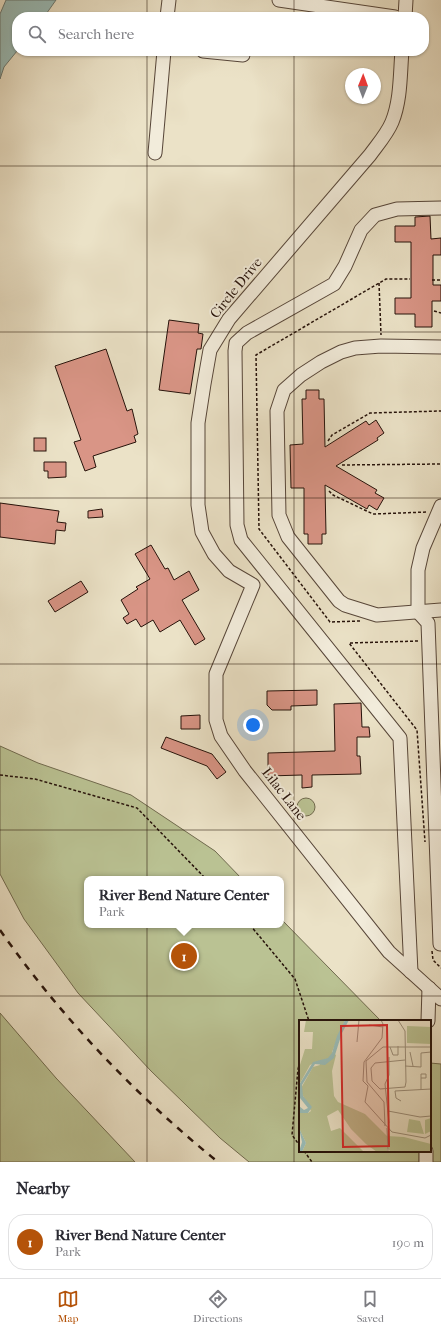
<!DOCTYPE html>
<style>
body{margin:0;font-family:"IM FELL French Canon",serif;background:#f7f7f7;color:#2b2b33}
.compass{position:absolute;left:345px;top:68px;width:36px;height:36px;border-radius:50%;background:#fff;box-shadow:0 1px 3px #0004;rotate:1deg}
.you{position:absolute;left:253px;top:725px;width:14px;height:14px;margin:-10px;border:3px solid #fff;border-radius:50%;background:#1a73e8;box-shadow:0 0 0 6px #1a73e833}
.badge{display:grid;place-items:center;width:26px;height:26px;border-radius:50%;background:#b45309;color:#fff;font-size:13px;font-weight:700}
.pin{position:absolute;translate:-50% -50%;border:2px solid #fff;box-shadow:0 1px 4px #0006}
.popup{position:absolute;left:84px;top:876px;width:200px;height:52px;box-sizing:border-box;display:grid;place-content:center;border-radius:8px;background:#fff;filter:drop-shadow(0 1px 3px #0005);font-size:13px;white-space:nowrap;color:#7c7c81}
.popup b{font-size:15px;color:#2b2b33}
.popup::after{content:'';position:absolute;left:50%;top:100%;margin-left:-8px;border:8px solid transparent;border-top-color:#fff}
.list{margin:0;padding:0;list-style:none}
h2{display:flex;justify-content:space-between;align-items:center;height:52px;margin:0;padding:0 16px;font-size:17px}
h2 small{font-size:13px;font-weight:400;color:#7c7c81}
.list li{display:grid;grid-template-columns:26px 1fr auto;gap:12px;align-items:center;box-sizing:border-box;height:56px;margin:0 8px 8px;padding:0 8px;border:1px solid #e1e1e2;border-radius:16px}
.list b{display:block;font-size:15px;white-space:nowrap}
.list p{margin:0;font-size:13px;white-space:nowrap;color:#7c7c81}
.list em{font-size:13px;font-style:normal;color:#7c7c81}
.icon{flex:none;width:22px;height:22px;fill:none;stroke:currentColor;stroke-width:2;stroke-linecap:round;stroke-linejoin:round}
.map{position:relative;flex:none;width:441px;height:1162px;overflow:hidden}
.search{position:absolute;background:#fff;box-shadow:0 1px 3px #0004;left:12px;right:12px;top:12px;height:44px;display:flex;align-items:center;gap:10px;box-sizing:border-box;padding:0 14px;border-radius:16px;color:#7c7c81;font-size:15px}
.sheet{height:116px;background:#fff}
nav{display:flex;justify-content:space-around;align-items:center;box-sizing:border-box;height:56px;border-top:1px solid #e1e1e2;background:#fff;font-size:11px;color:#7c7c81}
nav a{display:grid;justify-items:center;gap:2px}
nav .on{color:#b45309}
.map>svg:first-child{display:block}
</style>
<div class="map">
<svg width="441" height="1162" viewBox="0 0 441 1162">
<rect width="100%" height="100%" fill="#ebe2c7"/>
<filter id="stains"><feTurbulence type="fractalNoise" baseFrequency=".005" numOctaves="4"/><feColorMatrix values="0 0 0 0 .2 0 0 0 0 .09 0 0 0 0 .02 0 0 0 .5 -.17"/></filter>
<radialGradient id="worn" r=".72"><stop offset=".6" stop-color="#630" stop-opacity="0"/><stop offset="1" stop-color="#630" stop-opacity=".3"/></radialGradient>
<g fill="#bac293" stroke="#706a4e">
<polygon points="0,746 38,763 131,795 215,851 242,879 87,879 87,925 281,925 281,919 381,1021 300,1021 300,1151 419,1151 419,1162 249,1162 220,1138 151,1071 78,993 24,919 0,874"/>
<circle cx="306" cy="807" r="9"/>
<polygon points="0,1013 56,1078 135,1162 0,1162"/>
<polygon points="430,1063 441,1064 441,1162 426,1162 430,1151"/>
</g>
<polygon fill="#99bdb9" stroke="#6b7973" points="6,0 56,0 44,17 17,17 17,51 4,67 0,79 0,14"/>
<g fill="#d99586" stroke="#26120a">
<polygon points="430,216 431,239 441,238 441,255 433,255 433,285 441,285 441,301 432,301 432,327 415,327 415,314 395,314 395,298 411,298 411,242 395,242 395,226 415,226 415,217"/>
<polygon points="169,320 199,324 198,333 203,334 201,349 197,349 190,394 159,390"/>
<polygon points="106,349 127,411 132,409 138,434 134,436 136,442 93,456 96,467 85,471 74,442 81,440 55,366"/>
<polygon points="306,390 319,390 319,399 324,399 325,447 366,421 369,425 376,420 384,433 377,438 378,440 336,466 377,490 375,493 384,498 377,510 369,505 367,509 325,485 326,534 322,534 322,544 308,544 308,534 304,534 304,488 291,488 290,445 303,444 302,399 306,399"/>
<rect x="34" y="438" width="12" height="13"/>
<polygon points="44,462 66,462 66,477 48,478 48,471 44,471"/>
<polygon points="0,503 59,511 57,522 66,523 65,531 56,530 55,544 0,537"/>
<polygon points="102,509 103,517 88,518 88,511"/>
<polygon points="151,545 165,569 168,568 174,580 189,571 199,590 182,600 205,639 195,645 180,620 160,632 153,620 141,627 136,619 127,624 123,618 129,614 121,600 138,589 136,587 150,579 135,554"/>
<polygon points="81,581 88,592 55,612 48,601"/>
<polygon points="317,690 317,705 291,706 291,710 272,710 267,705 267,691"/>
<polygon points="361,703 362,727 369,727 370,737 357,737 357,756 360,756 361,774 312,775 312,787 302,788 302,775 268,776 268,753 335,751 334,704"/>
<polygon points="200,715 200,729 181,729 181,716"/>
<polygon points="166,737 212,754 226,772 217,779 207,766 161,748"/>
</g>
<g fill="none" stroke-linecap="round" stroke-linejoin="round">
<g stroke="#574639" stroke-width="15">
<g id="minor">
<polyline points="279,0 395,17"/>
<polyline points="167,17 169,0"/>
<polyline points="405,17 406,0"/>
<polyline points="203,51 243,55"/>
<path d="M402,51c-2,23 -1,49 -10,71 -5,12 -14,22 -22,33l-141,164 -19,31 -6,34 -6,39v82l4,27 12,22 15,17 24,14 -37,89v46l5,16 24,35 144,181 52,47"/>
<polyline points="155,153 164,51"/>
<polyline points="441,347 381,346 355,348 341,352 321,362 301,375 284,390 277,411 279,515 288,537 339,601 345,605 377,615 441,610"/>
<polyline points="440,944 428,623 418,612 418,570 423,548 441,506"/>
<polyline points="411,972 400,738 241,540 237,525 235,351 236,343 247,333 334,284 345,266 361,230 375,215 397,209 441,208"/>
<polyline points="428,1021 429,988"/>
<polyline points="426,1162 426,1151"/>
</g>
</g>
<g stroke="#26120a" stroke-width="1.5" stroke-dasharray="3 2" stroke-linecap="butt">
<polyline points="432,280 441,280"/>
<polyline points="379,283 381,335"/>
<polyline points="434,311 441,313"/>
<polyline points="328,441 332,435 370,413 441,411"/>
<polyline points="342,465 441,464"/>
<polyline points="329,491 333,495 373,514 427,512"/>
<polyline points="360,621 330,622 259,529 256,355 386,279 410,279"/>
<polyline points="418,641 349,643 417,730 425,842"/>
<polyline points="0,775 35,779 137,808 206,879"/>
<polyline points="250,925 295,979 309,1021"/>
<polyline points="432,951 433,960 441,968"/>
<polyline points="300,1062 298,1069 292,1135 300,1146"/>
<polyline points="304,1151 312,1162"/>
</g>
<use href="#minor" stroke="#f2ecdb" stroke-width="13"/>
<path stroke="#26120a" stroke-width="2.5" stroke-dasharray="7 7" stroke-linecap="butt" d="M0,930c61,87 135,165 218,232"/>
</g>
<path fill="none" stroke="#26120a" stroke-width="1" stroke-opacity="0.55" d="M147,0v17M294,0v17M147,51v1111M294,51v1111M0,166h441M0,332h441M0,498h441M0,664h441M0,830h441M0,996h441"/>
<g text-anchor="middle" dominant-baseline="central" stroke-width="4" stroke-linejoin="round" paint-order="stroke">
<g font-size="14" fill="#26120a" stroke="#f2ecdb">
<text transform="translate(236 288) rotate(-51)">Circle Drive</text>
<text transform="translate(284 794) rotate(52)">Lilac Lane</text>
</g>
</g>
<g transform="translate(299 1020)">
<rect width="132" height="132" fill="#ebe2c7"/>
<path d="M7,0h39l-13,32 4,3 -4,16 2,25 4,6 27,12 22,22v16h-10l-11,-8 -15,-15 -13,-19 -11,6 4,15 9,-3 24,24h-62l4,-9 -7,-15v-16l9,1 3,-2 -11,-21 13,-23 7,-2 -1,-4 -9,4 -11,20v-17l6,-19h7l1,-17h-9zM108,6l24,1v17l-24,-1zM132,98v13l-6,3v-14zM110,99l11,2 4,13 -17,-2zM88,116l17,1 27,7v8h-40l-4,-4z" fill="#bac293"/>
<path d="M46,0h4l-7,13 -8,25 -9,7 -10,-1 -13,21 1,11 9,11 -4,6h-8l-1,-7 5,4 4,-2 -8,-10 -1,-13 14,-23 15,-4 4,-5 5,-17zM0,108l7,15 -4,9h-3l3,-10z" fill="#99bdb9"/>
<path fill="none" stroke="#9c8f7b" stroke-width="1" d="M82,0l2,4 -1,14 -18,24 -1,19 5,5 -3,16 27,30 33,6 6,-3M99,0l7,11 1,51 -1,5 -25,2 -8,-8 -1,-13 4,-5 30,-3M70,5l14,2M58,22l2,-22M91,27l3,8h5v-9M111,32l3,14M106,46l16,1v-14l10,-1M122,70v-16h5v4h-5M102,81l-5,-3 -1,-7 36,-2M89,91l32,6 11,-1M90,103l-4,-39 4,-9v-18M86,106l-1,-24 -17,-20 -1,-21 17,-14h48M88,108l1,24"/>
<path fill="#d62828" fill-opacity="0.15" stroke="#d62828" stroke-width="2" d="M88,5l2,121 -46,1 -2,-121z"/>
<rect width="132" height="132" fill="none" stroke="#26120a" stroke-width="2"/>
</g>
<rect width="100%" height="100%" filter="url(#stains)"/>
<rect width="100%" height="100%" fill="url(#worn)"/>
</svg>
<svg class="compass" viewBox="-18 -18 36 36"><path d="M0-13l5 13h-10z" fill="#e53935"/><path d="M0 13l5-13h-10z" fill="#7c7c81"/></svg>
<div class="you"></div>
<div class="pin badge" style="left:184px;top:956px">1</div>
<div class="popup"><b>River Bend Nature Center</b>Park</div>
<div class="search"><svg class="icon" aria-label="search" viewBox="0 0 24 24"><circle cx="10" cy="10" r="6"/><path d="M15 15l6 6"/></svg>Search here</div>
</div>
<section class="sheet">
<h2>Nearby<small></small></h2>
<ul class="list">
<li><span class="badge">1</span><div><b>River Bend Nature Center</b><p>Park</p></div><em>190 m</em></li>
</ul>
</section>
<nav>
<a class="on"><svg class="icon" aria-label="map" viewBox="0 0 24 24"><path d="M3 6l6-2 6 2 6-2v14l-6 2-6-2-6 2zM9 4v14M15 6v14"/></svg>Map</a>
<a><svg class="icon" aria-label="directions" viewBox="0 0 24 24"><path d="M12 3l9 9-9 9-9-9zM9 14v-3h6M13 9l2 2-2 2"/></svg>Directions</a>
<a><svg class="icon" aria-label="saved" viewBox="0 0 24 24"><path d="M7 4h10v16l-5-4-5 4z"/></svg>Saved</a>
</nav>
